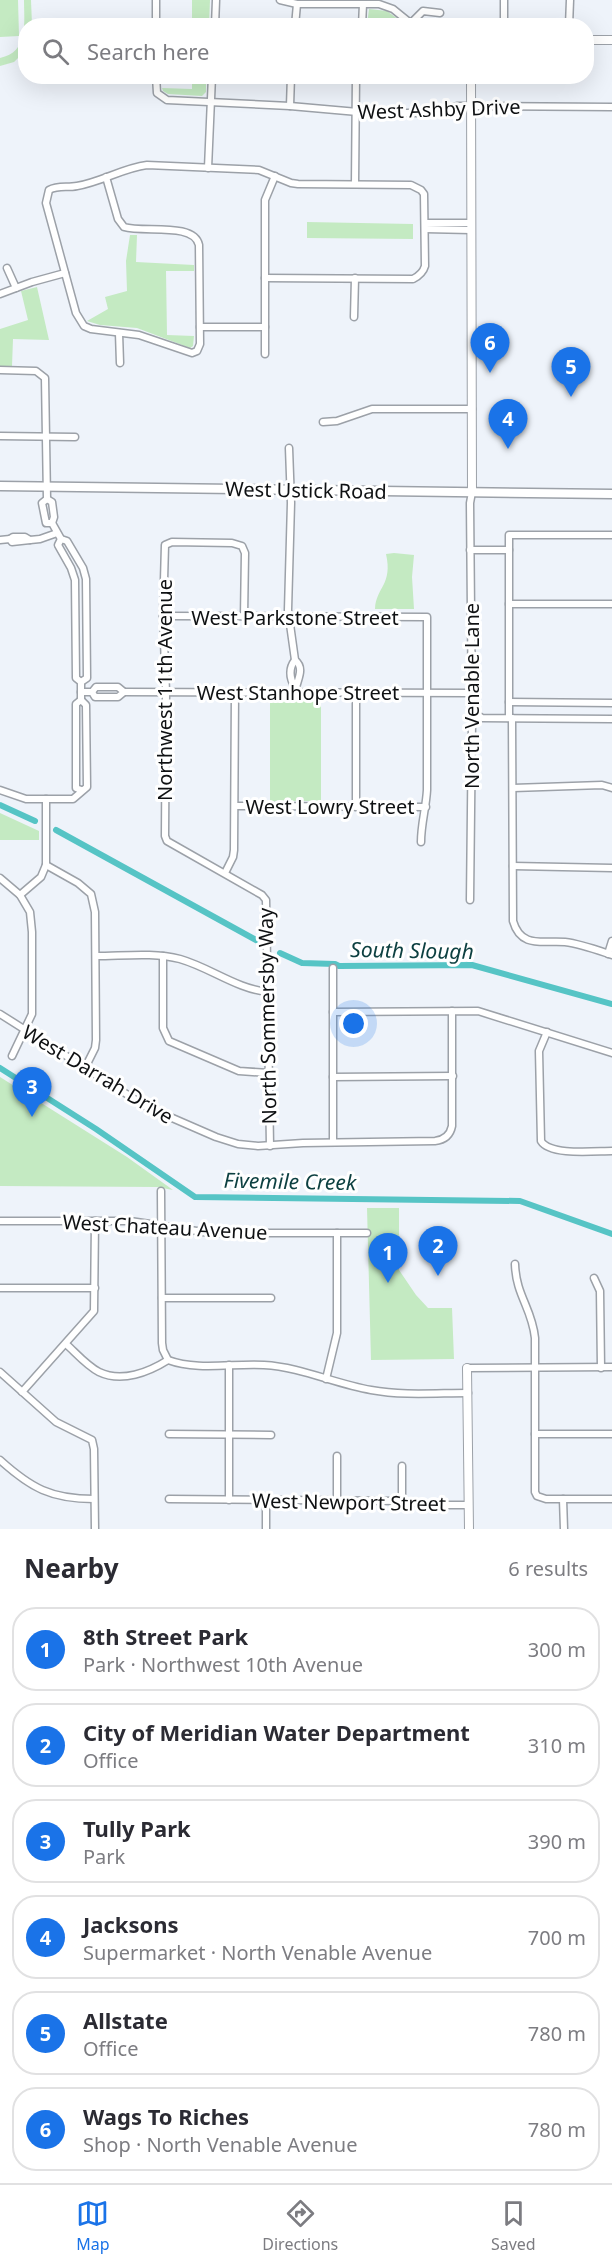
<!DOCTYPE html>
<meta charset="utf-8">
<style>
body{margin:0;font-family:"Noto Sans",sans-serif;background:#f7f7f7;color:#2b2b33}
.you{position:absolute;left:354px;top:1024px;width:21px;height:21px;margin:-15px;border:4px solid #fff;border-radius:50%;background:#1a73e8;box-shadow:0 0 0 9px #1a73e833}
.badge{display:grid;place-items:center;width:39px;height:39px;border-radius:50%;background:#1a73e8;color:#fff;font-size:20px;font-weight:700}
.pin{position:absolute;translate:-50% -50px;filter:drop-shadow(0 2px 3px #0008)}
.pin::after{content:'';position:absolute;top:32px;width:21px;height:18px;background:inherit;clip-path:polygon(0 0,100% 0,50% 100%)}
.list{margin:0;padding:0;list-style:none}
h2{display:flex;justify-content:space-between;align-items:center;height:78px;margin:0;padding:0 24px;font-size:26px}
h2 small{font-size:20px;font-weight:400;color:#7c7c81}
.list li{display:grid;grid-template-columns:39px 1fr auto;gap:18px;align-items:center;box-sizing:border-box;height:84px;margin:0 12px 12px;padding:0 12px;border:2px solid #e1e1e2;border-radius:24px}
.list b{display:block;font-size:22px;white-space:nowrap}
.list p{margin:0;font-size:20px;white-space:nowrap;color:#7c7c81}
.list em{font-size:20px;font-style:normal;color:#7c7c81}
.icon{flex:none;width:33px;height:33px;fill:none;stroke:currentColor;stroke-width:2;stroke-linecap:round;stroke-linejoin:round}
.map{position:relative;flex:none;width:612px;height:1529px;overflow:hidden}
.search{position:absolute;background:#fff;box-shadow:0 6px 24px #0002;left:18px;right:18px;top:18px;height:66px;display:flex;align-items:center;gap:15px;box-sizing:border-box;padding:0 21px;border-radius:24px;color:#7c7c81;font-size:22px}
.sheet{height:654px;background:#fff}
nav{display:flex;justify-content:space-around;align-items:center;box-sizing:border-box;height:84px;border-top:2px solid #e1e1e2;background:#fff;font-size:16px;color:#7c7c81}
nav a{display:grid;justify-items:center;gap:3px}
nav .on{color:#1a73e8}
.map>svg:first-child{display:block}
</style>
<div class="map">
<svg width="612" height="1529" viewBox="0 0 612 1529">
<rect width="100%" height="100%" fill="#eef3fa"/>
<g fill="#c4eac2">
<polygon points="0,0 18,0 19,36 0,37"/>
<path d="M24,0h7l1,25 -6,1 -1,25 -11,11 -14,4v-8c29,-6 24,-35 24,-58z"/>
<polygon points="192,0 210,0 209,25 192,25"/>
<polygon points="369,9 387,11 406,25 367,25"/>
<polygon points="192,77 206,77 206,92 202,96 168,94 163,91 162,88 192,89"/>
<polygon points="307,222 413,224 413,239 307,238"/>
<polygon points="130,235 137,235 136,262 194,265 194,271 166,271 167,335 194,336 193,346 190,348 137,328 100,325 87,321 108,309 105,297 127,291 126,261"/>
<polygon points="37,287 49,340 13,339 12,366 0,366 0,329 28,320 21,291"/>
<path d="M394,553l20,2 -2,22 2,32h-39c1,-22 18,-24 11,-55z"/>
<rect x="270" y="697" width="51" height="104"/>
<polygon points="0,813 39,831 39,840 0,840"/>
<polygon points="0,1077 127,1157 173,1190 157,1187 0,1186"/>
<polygon points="367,1208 399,1208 399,1270 416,1295 428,1308 452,1308 454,1359 371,1360"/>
</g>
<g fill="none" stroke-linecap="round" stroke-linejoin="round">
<g stroke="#56c4c5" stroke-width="6">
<polyline points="0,805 35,821"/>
<polyline points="56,830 256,940"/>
<polyline points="280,953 302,963 335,964 339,966 472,965 612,1004"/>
<polyline points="0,1068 96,1129 195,1197 520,1201 612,1234"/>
</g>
<g stroke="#9ca1a8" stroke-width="9">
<g id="minor">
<polyline points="156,0 156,26"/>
<polyline points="280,0 297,4 379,4 393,9 414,26"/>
<polyline points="504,0 504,26"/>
<polyline points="411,23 423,11 440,13"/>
<polyline points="215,26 216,0"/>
<polyline points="295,26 297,4"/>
<polyline points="362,26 363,4"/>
<polyline points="569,26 570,0"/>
<polyline points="156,76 157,93 167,100 290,106 369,113 432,113 457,106 612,107"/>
<polyline points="290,106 291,76"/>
<polyline points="208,168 212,76"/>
<path d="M106,177l12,42 6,8c20,6 70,-5 75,18l1,99 -3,7 -5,2 -53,-18 -48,-6 -7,-3 -8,-13 -30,-110 3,-13c9,-5 18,-2 28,-4 24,-4 46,-18 70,-21l112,5 32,13 7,1 113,1 10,5 3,4 1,72c-2,7 -6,10 -12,13l-148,-1"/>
<polyline points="355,184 356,76"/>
<polyline points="425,223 471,223"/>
<polyline points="425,229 471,230"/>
<polyline points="7,268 16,288"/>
<polyline points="0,294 32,282 65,273"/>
<polyline points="354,317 355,278"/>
<polyline points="200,327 265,327"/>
<polyline points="119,333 120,363"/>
<polyline points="265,354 265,200 275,176"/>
<polyline points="0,370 36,371 45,378 47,499 42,503 46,523 52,523 61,539 67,541 83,568 86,579 87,678 81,682"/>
<polyline points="323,422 337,421 372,409 472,409"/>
<polyline points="0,436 75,437"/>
<path d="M289,448l2,55 -3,107 7,50c11,9 1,21 0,33"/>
<polyline points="47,499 52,502 54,517 52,523"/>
<polygon points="13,537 25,537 30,540 12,542 10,539"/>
<polyline points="61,539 58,545 71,568 75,580 76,678 81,682 81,700"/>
<polyline points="0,540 10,539"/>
<polyline points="30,540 40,539 57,533"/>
<polyline points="470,550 509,550"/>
<polyline points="509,604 612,604"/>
<path d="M163,616l264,1v173c-1,18 -6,34 -6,52"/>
<polyline points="244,617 245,553 242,546 232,543 172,542 165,545 163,616 166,692 165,836 167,841 262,895 266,900 270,1146"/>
<path d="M295,660c-7,9 -5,19 0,28"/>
<polyline points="81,692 92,692 95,697 118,697 124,692 118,687 96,687 92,692"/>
<polyline points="124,692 471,693"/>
<polyline points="356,693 356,807"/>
<polyline points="509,702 612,703"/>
<polyline points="473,712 482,718 612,719"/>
<polyline points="509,718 509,535 612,535"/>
<path d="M512,718l1,203c8,28 30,19 52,21 16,2 32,8 47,13"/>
<polyline points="513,788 602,785 612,788"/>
<polyline points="0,790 26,799 73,799 87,787 86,705 81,700 76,704 76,788 81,790"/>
<polyline points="235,806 426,807"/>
<polyline points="46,865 78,883 91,894 95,912 96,1040 95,1048 85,1068"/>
<polyline points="513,866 612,868"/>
<polyline points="225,873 233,857 234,850 235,692"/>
<polyline points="0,878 20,895 30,912 32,932 32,1014 12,1056"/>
<polyline points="20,895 41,877 46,865 46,799"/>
<polyline points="470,900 472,722 470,503 472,492"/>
<polyline points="608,954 612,941"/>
<path d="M96,956c27,0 57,-4 84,3 31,9 57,30 88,33"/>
<polyline points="163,956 163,1028 169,1041 239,1071 269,1073"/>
<polyline points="333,968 333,1142"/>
<polyline points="333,1012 478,1011 612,1053"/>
<path d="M0,1014l147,93 69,30 22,7 20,2 45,-3 132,-2c9,-1 15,-5 17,-15v-115"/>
<path d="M547,1032l-8,19 2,90c9,15 54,10 71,10"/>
<polyline points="333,1077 453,1076"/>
<polyline points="161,1191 162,1343 163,1350 168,1360"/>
<polyline points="0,1221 130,1221 210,1233 367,1233"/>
<path d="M515,1264c1,32 17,44 20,74v154l2,4 9,3h66"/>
<polyline points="594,1278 600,1291 601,1368"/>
<polyline points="0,1288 95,1288"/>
<polyline points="162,1298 271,1298"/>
<path d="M66,1344c10,9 21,22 33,28 23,11 50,0 69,-12 30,11 65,3 96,5 37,2 71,19 107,25 32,6 65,3 97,3"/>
<polyline points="229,1365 229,1500"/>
<polyline points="467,1368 612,1367"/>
<polyline points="0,1372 56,1422 92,1440 94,1449 95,1529"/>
<polyline points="326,1379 337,1333 337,1233"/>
<polyline points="22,1392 94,1311 95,1221"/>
<polyline points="169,1434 271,1435"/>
<polyline points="535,1434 612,1434"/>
<path d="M0,1460c31,28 51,39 94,39"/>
<polyline points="169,1499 402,1501 431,1505 468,1505"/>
<polyline points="563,1499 564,1529"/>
<polyline points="266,1500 266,1529"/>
<polyline points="337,1500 337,1456"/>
<polyline points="402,1501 402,1466"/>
</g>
</g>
<g stroke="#9ca1a8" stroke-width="10">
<g id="tertiary">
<polyline points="586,40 612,40"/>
<polyline points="471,76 472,492"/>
<polyline points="467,1368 469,1529"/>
</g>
</g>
<g stroke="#9ca1a8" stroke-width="11">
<polyline id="secondary" points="0,486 612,494"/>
</g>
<use href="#minor" stroke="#fff" stroke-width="6"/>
<use href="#tertiary" stroke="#fff" stroke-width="8"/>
<use href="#secondary" stroke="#fff" stroke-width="8"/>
</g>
<g text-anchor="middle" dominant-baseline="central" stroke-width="6" stroke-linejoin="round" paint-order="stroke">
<g font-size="20" fill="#0f1113" stroke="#fff">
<text transform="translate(439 109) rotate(-2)">West Ashby Drive</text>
<text transform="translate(306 490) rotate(1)">West Ustick Road</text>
<text x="295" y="617">West Parkstone Street</text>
<text transform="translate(164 690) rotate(-90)">Northwest 11th Avenue</text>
<text x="298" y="692">West Stanhope Street</text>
<text transform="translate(471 696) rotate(-90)">North Venable Lane</text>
<text x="330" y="806">West Lowry Street</text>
<text transform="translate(267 1016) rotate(-91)">North Sommersby Way</text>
<text transform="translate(98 1074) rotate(31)">West Darrah Drive</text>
<text transform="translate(165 1227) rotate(3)">West Chateau Avenue</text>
<text transform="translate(349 1502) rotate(1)">West Newport Street</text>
</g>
<g font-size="21" font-style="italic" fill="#0d4041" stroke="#fff">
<text transform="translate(412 950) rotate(1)">South Slough</text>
<text transform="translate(290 1181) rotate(1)">Fivemile Creek</text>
</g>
</g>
</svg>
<div class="you"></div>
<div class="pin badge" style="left:388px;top:1283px">1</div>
<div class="pin badge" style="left:438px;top:1276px">2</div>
<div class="pin badge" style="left:32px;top:1117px">3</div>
<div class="pin badge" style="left:508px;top:449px">4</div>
<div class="pin badge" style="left:571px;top:397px">5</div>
<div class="pin badge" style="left:490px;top:373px">6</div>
<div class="search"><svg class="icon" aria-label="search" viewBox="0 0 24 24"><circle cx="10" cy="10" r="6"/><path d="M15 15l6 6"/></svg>Search here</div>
</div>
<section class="sheet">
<h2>Nearby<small>6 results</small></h2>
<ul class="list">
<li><span class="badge">1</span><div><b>8th Street Park</b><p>Park · Northwest 10th Avenue</p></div><em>300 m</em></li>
<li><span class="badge">2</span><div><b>City of Meridian Water Department</b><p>Office</p></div><em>310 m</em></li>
<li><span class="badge">3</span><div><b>Tully Park</b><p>Park</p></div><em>390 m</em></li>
<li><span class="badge">4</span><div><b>Jacksons</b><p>Supermarket · North Venable Avenue</p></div><em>700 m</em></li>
<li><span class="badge">5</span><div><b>Allstate</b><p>Office</p></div><em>780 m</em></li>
<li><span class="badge">6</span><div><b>Wags To Riches</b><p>Shop · North Venable Avenue</p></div><em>780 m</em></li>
</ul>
</section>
<nav>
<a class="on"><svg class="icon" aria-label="map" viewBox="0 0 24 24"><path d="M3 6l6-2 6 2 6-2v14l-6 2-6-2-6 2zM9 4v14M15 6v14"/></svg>Map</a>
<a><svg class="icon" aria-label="directions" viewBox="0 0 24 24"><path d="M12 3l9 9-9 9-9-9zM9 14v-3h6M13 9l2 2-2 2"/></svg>Directions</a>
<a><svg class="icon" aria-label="saved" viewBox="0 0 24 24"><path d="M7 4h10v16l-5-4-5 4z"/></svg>Saved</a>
</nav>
